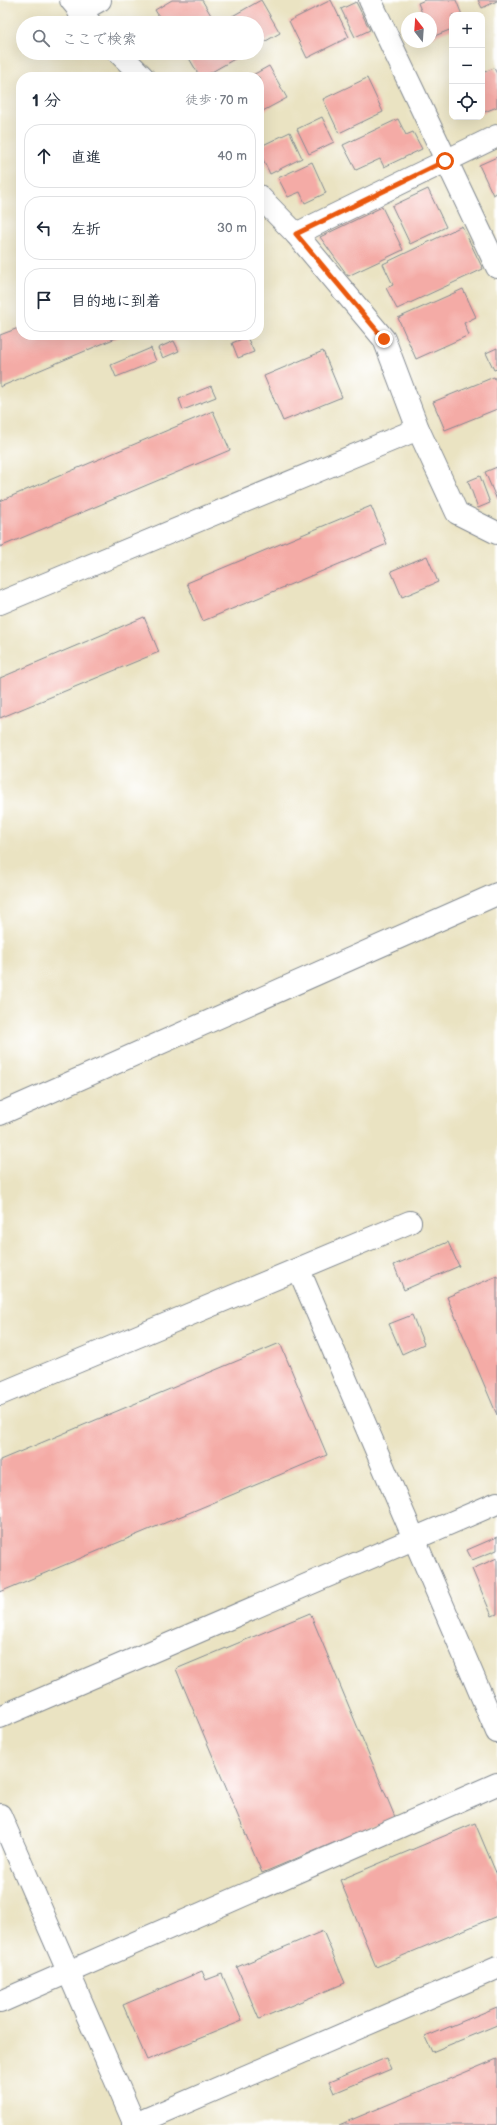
<!DOCTYPE html>
<html lang="ja">
<meta charset="utf-8">
<style>
body{margin:0;font-family:"Balsamiq Sans","Klee One",sans-serif;background:#f6f6f7;color:#1f2937}
.controls{position:absolute;right:12px;top:12px;display:grid;overflow:hidden;border-radius:8px;box-shadow:0 4px 16px #0002}
.controls button{width:36px;height:36px;display:grid;place-items:center;padding:0;border:0;border-bottom:1px solid #e0e1e3;background:#fff;color:#1f2937;font:20px sans-serif}
.compass{position:absolute;left:401px;top:12px;width:36px;height:36px;border-radius:50%;background:#fff;box-shadow:0 4px 16px #0002;rotate:343deg}
.stop{position:absolute;width:12px;height:12px;margin:-9px;border:3px solid #ea580c;border-radius:50%;background:#fff}
.stop.end{background:#ea580c;border-color:#fff;box-shadow:0 1px 4px #0008}
.list{margin:0;padding:0;list-style:none}
h2{display:flex;justify-content:space-between;align-items:center;height:52px;margin:0;padding:0 16px;font-size:17px}
h2 small{font-size:13px;font-weight:400;color:#747a83}
.list li{display:grid;grid-template-columns:26px 1fr auto;gap:12px;align-items:center;box-sizing:border-box;height:64px;margin:0 8px 8px;padding:0 8px;border:1px solid #e0e1e3;border-radius:16px}
.list b{display:block;font-size:15px;white-space:nowrap}
.list em{font-size:13px;font-style:normal;color:#747a83}
.icon{flex:none;width:22px;height:22px;fill:none;stroke:currentColor;stroke-width:2;stroke-linecap:round;stroke-linejoin:round}
.map{position:relative;flex:none;width:497px;height:2125px;overflow:hidden}
.search{position:absolute;background:#fff;box-shadow:0 4px 16px #0002;left:16px;top:16px;width:248px;height:44px;display:flex;align-items:center;gap:10px;box-sizing:border-box;padding:0 14px;border-radius:22px;color:#747a83;font-size:15px}
.panel{position:absolute;background:#fff;box-shadow:0 4px 16px #0002;left:16px;top:72px;width:248px;height:268px;border-radius:16px}
.map>svg:first-child{display:block}
</style>
<div class="map">
<svg width="497" height="2125" viewBox="0 0 497 2125">
<rect width="100%" height="100%" fill="#fff"/>
<filter id="ink" filterUnits="userSpaceOnUse"><feTurbulence type="fractalNoise" baseFrequency=".025" numOctaves="2"/><feDisplacementMap in="SourceGraphic" scale="8" xChannelSelector="R" yChannelSelector="G"/><feConvolveMatrix kernelMatrix="1 2 1 2 8 2 1 2 1" color-interpolation-filters="sRGB"/></filter>
<filter id="wash" filterUnits="userSpaceOnUse"><feTurbulence type="fractalNoise" baseFrequency=".012" numOctaves="4" result="noise"/><feDisplacementMap in="SourceGraphic" scale="16" xChannelSelector="R" yChannelSelector="G"/><feGaussianBlur stdDeviation="0.9" result="paint"/><feColorMatrix in="noise" values="0 0 0 0 0 0 0 0 0 0 0 0 0 0 0 0 0 1.4 0 .05"/><feComposite in="paint" operator="in"/></filter>
<g filter="url(#wash)">
<rect width="100%" height="100%" fill="#eae3c2"/>
<g id="blocks">
<g fill="#f4aba6">
<polygon points="172,0 202,0 212,17 202,23 163,23 155,10"/>
<polygon points="261,0 280,33 257,46 257,23 220,23"/>
<polygon points="331,0 349,37 307,58 289,21"/>
<polygon points="425,0 456,0 462,15 452,15 452,29 432,37 431,18 424,18 418,3"/>
<polygon points="478,0 497,0 497,1 482,8"/>
<polygon points="356,2 370,30 355,37 341,9"/>
<polygon points="186,53 245,53 203,77 200,77"/>
<polygon points="269,66 287,98 259,113 259,77 249,77"/>
<polygon points="494,68 497,74 497,107 482,113 482,73"/>
<polygon points="367,78 383,112 339,133 323,99"/>
<polygon points="322,117 334,142 309,154 297,129"/>
<polygon points="398,119 406,135 413,132 422,149 384,167 380,159 356,170 343,145"/>
<polygon points="290,132 302,158 270,174 259,151 259,147"/>
<polygon points="497,157 497,193 493,195 479,165"/>
<polygon points="312,162 326,193 305,203 300,192 288,197 278,178"/>
<polygon points="428,189 446,227 410,244 392,206"/>
<polygon points="382,207 403,250 348,276 320,237"/>
<polygon points="462,226 483,269 397,309 386,288 393,285 383,264"/>
<polygon points="463,289 476,317 464,323 469,335 416,359 398,318"/>
<polygon points="21,327 21,335 123,335 0,387 0,335"/>
<polygon points="247,337 254,352 238,358 232,343"/>
<polygon points="174,341 179,351 163,358 158,348"/>
<polygon points="151,348 156,361 116,377 111,365"/>
<polygon points="497,348 497,369 494,370 486,353"/>
<polygon points="323,351 342,397 283,421 264,376"/>
<polygon points="494,377 497,383 497,409 445,430 433,402"/>
<polygon points="211,386 216,397 183,410 179,399"/>
<polygon points="213,411 230,450 0,547 0,501"/>
<polygon points="497,467 497,500 485,472"/>
<polygon points="480,476 490,503 478,508 468,481"/>
<polygon points="371,506 387,544 203,621 187,583"/>
<polygon points="427,556 438,582 402,597 391,571"/>
<polygon points="144,617 159,652 0,718 0,678"/>
<polygon points="448,1242 459,1266 404,1290 394,1265"/>
<polygon points="497,1276 497,1415 447,1297"/>
<polygon points="412,1315 424,1344 402,1354 389,1324"/>
<polygon points="280,1343 327,1455 0,1592 0,1460"/>
<polygon points="497,1537 497,1550 472,1560 467,1550"/>
<polygon points="497,1558 497,1614 492,1616 472,1569"/>
<polygon points="310,1613 395,1817 262,1873 176,1669"/>
<polygon points="475,1823 497,1875 497,1916 376,1967 340,1880"/>
<polygon points="323,1931 345,1983 259,2019 237,1967"/>
<polygon points="202,1971 206,1980 222,1974 242,2021 147,2060 123,2005"/>
<polygon points="497,2007 497,2025 432,2052 425,2037"/>
<polygon points="386,2058 391,2069 334,2093 329,2082"/>
<polygon points="497,2059 497,2125 339,2125"/>
</g>
</g>
</g>
<g filter="url(#ink)">
<use href="#blocks" fill-opacity="0" stroke="#828990" stroke-width="1"/>
<g fill="none" stroke-linecap="round" stroke-linejoin="round">
<g stroke="#828990" stroke-width="24">
<g id="minor">
<polyline points="71,0 90,23"/>
<polyline points="370,0 497,267"/>
<polyline points="79,12 100,0"/>
<polyline points="119,53 143,77"/>
<polyline points="259,196 296,234 384,339 418,429 457,513 497,533"/>
<polyline points="296,234 497,136"/>
<polyline points="0,603 418,429"/>
<polyline points="0,1114 497,894"/>
<polyline points="299,1270 497,1732"/>
<polyline points="0,1394 410,1222"/>
<polyline points="0,1717 497,1503"/>
<polyline points="0,1815 135,2125"/>
<polyline points="0,2002 497,1784"/>
<polyline points="133,2125 497,1968"/>
</g>
</g>
<use href="#minor" stroke="#fff" stroke-width="22"/>
</g>
</g>
<g fill="none" stroke-linecap="round" stroke-linejoin="round" filter="url(#ink)">
<polyline stroke="#ea580c" stroke-width="5" points="384,339 296,234 445,161"/>
</g>
</svg>
<div class="controls">
<button>+</button>
<button>−</button>
<button><svg class="icon" aria-label="locate" viewBox="0 0 24 24"><circle cx="12" cy="12" r="6"/><path d="M12 2v4M12 18v4M2 12h4M18 12h4"/></svg></button>
</div>
<svg class="compass" viewBox="-18 -18 36 36"><path d="M0-13l5 13h-10z" fill="#e53935"/><path d="M0 13l5-13h-10z" fill="#747a83"/></svg>
<div class="stop" style="left:445px;top:161px"></div>
<div class="stop end" style="left:384px;top:339px"></div>
<div class="search"><svg class="icon" aria-label="search" viewBox="0 0 24 24"><circle cx="10" cy="10" r="6"/><path d="M15 15l6 6"/></svg>ここで検索</div>
<section class="panel">
<h2>1 分<small>徒歩 · 70 m</small></h2>
<ul class="list">
<li><svg class="icon" aria-label="ahead" viewBox="0 0 24 24"><path d="M12 20V5M6 11l6-6 6 6"/></svg><div><b>直進</b></div><em>40 m</em></li>
<li><svg class="icon" aria-label="left" viewBox="0 0 24 24"><path d="M17 20v-9H6M10 6l-5 5 5 5"/></svg><div><b>左折</b></div><em>30 m</em></li>
<li><svg class="icon" aria-label="arrive" viewBox="0 0 24 24"><path d="M6 21V4h12l-3 4 3 4H6"/></svg><div><b>目的地に到着</b></div></li>
</ul>
</section>
</div>
